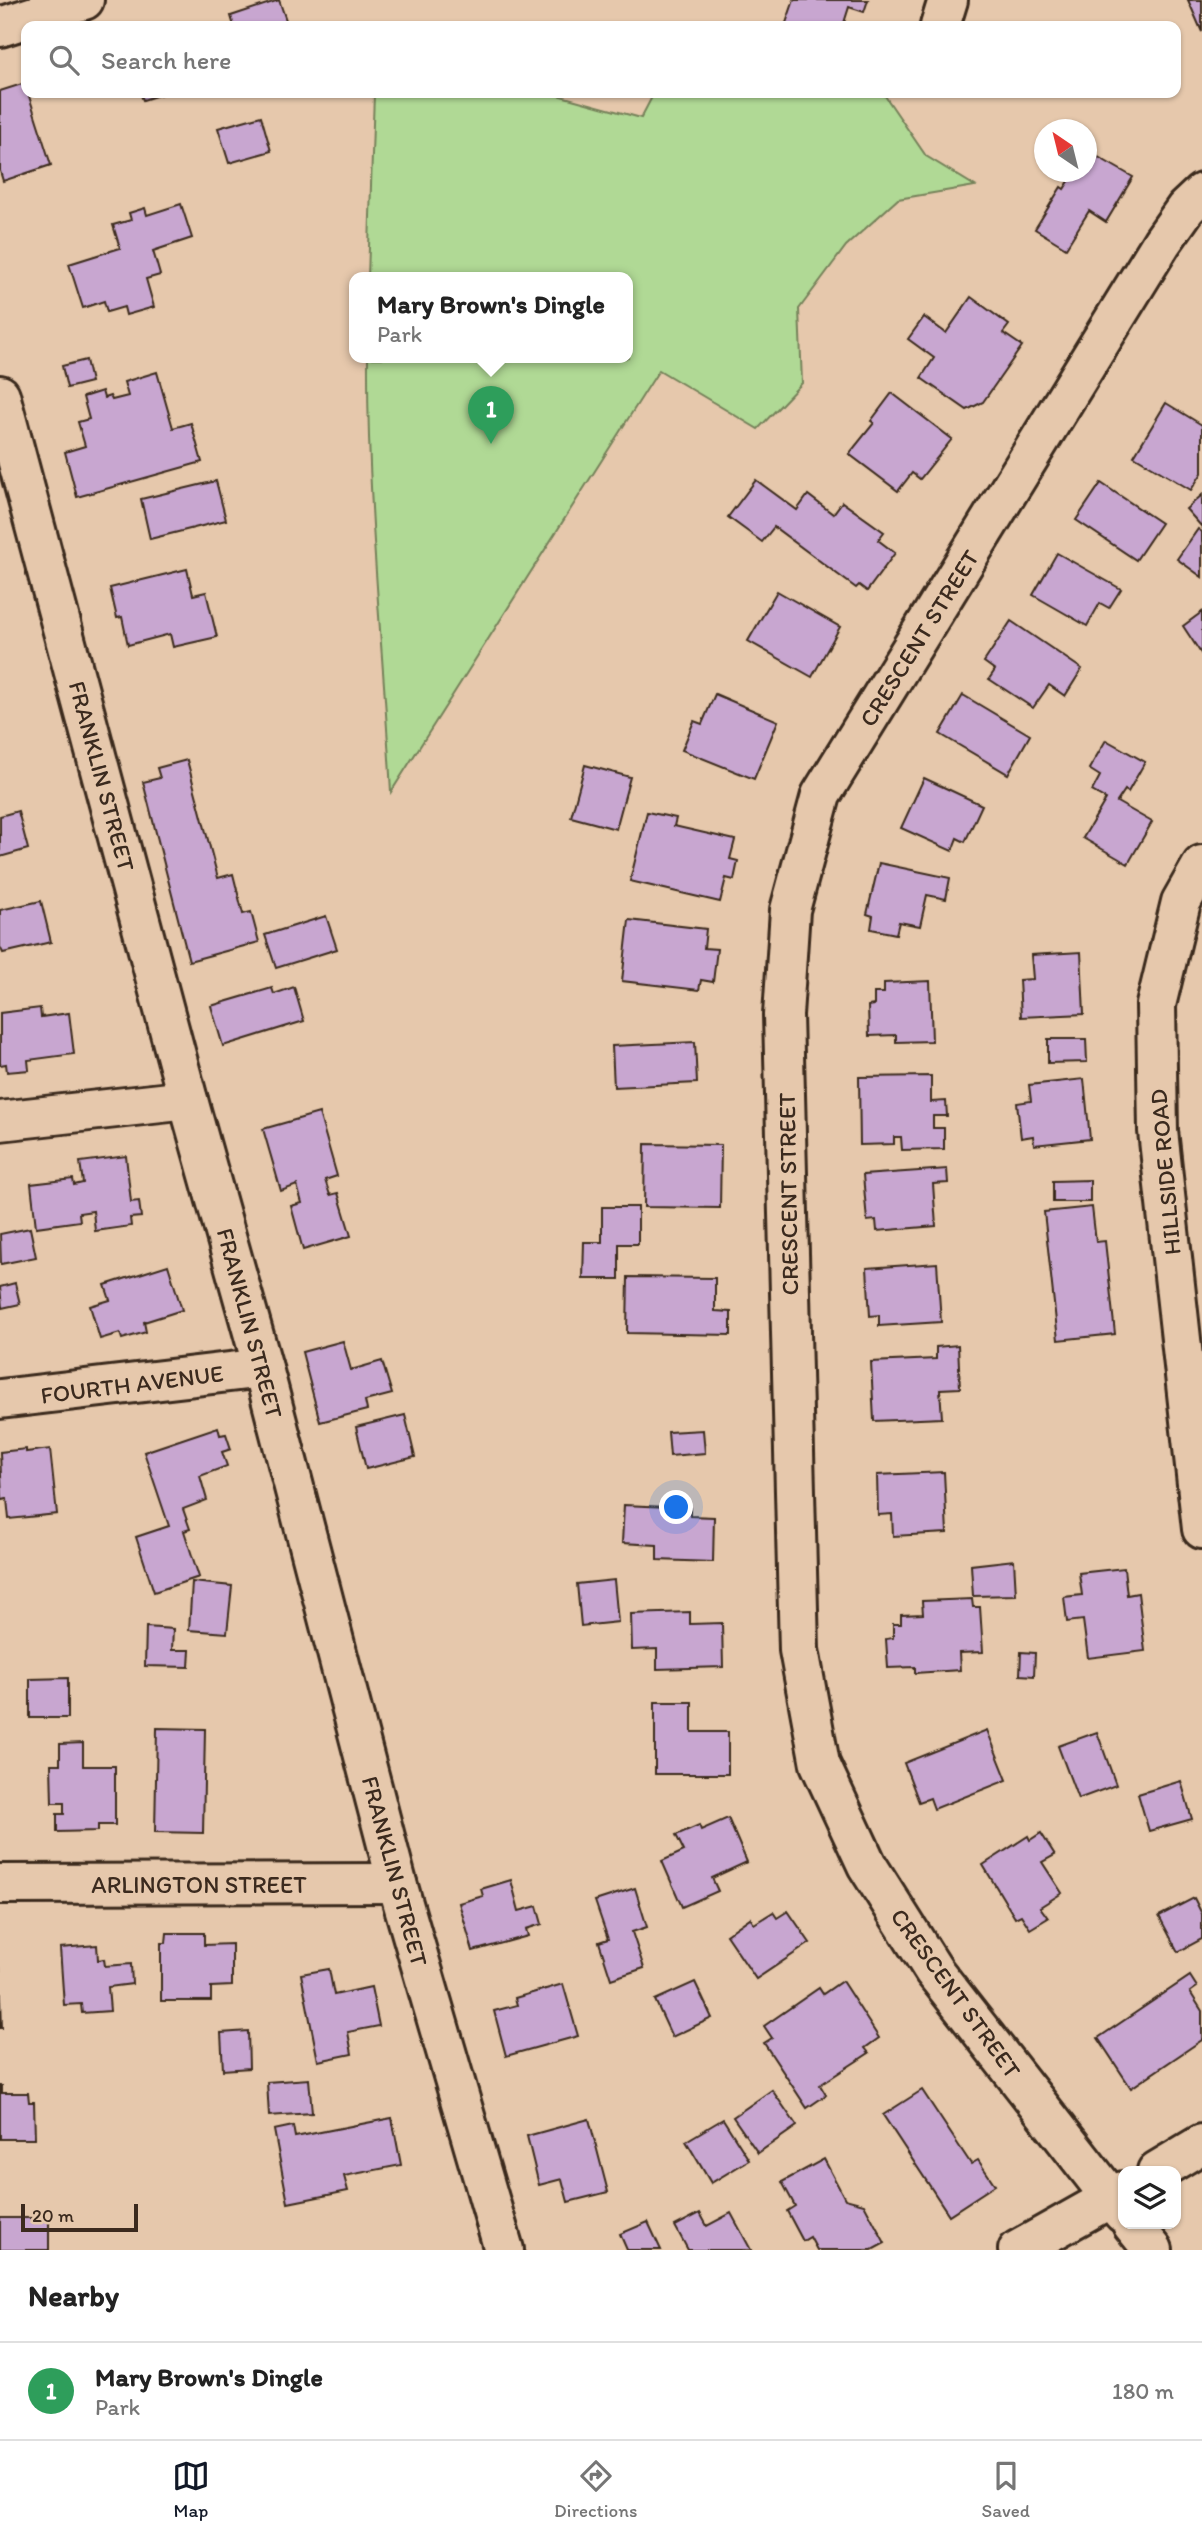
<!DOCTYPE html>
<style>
body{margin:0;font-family:Itim,sans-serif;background:#f6f6f6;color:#222}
.controls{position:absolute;right:21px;bottom:21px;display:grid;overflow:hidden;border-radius:14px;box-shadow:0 2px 5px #0004}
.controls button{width:63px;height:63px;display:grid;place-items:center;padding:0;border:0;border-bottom:2px solid #e0e0e0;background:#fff;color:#222;font:35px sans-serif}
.compass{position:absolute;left:1034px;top:119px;width:63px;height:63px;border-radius:50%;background:#fff;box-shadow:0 2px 5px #0004;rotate:325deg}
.scale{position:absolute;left:21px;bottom:18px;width:117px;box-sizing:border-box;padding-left:7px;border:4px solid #3b2a1e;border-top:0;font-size:19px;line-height:24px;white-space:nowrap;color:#3b2a1e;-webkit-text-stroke:5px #e6c8ac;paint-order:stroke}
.you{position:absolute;left:677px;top:1508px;width:24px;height:24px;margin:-18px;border:5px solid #fff;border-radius:50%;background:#1a73e8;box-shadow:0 0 0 10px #1a73e833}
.badge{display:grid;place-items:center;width:46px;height:46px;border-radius:50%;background:#111827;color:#fff;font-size:23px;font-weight:700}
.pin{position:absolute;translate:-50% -58px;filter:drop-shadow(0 2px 4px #0008)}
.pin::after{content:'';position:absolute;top:37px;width:24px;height:21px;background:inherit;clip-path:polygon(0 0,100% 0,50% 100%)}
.popup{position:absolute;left:349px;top:272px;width:284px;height:91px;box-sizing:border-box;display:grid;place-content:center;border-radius:14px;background:#fff;filter:drop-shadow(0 2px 5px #0005);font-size:23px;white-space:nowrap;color:#767676}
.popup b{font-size:26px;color:#222}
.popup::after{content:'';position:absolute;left:50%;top:100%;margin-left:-14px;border:14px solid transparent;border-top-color:#fff}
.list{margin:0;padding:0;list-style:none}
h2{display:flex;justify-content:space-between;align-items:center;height:91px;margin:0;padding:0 28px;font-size:30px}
h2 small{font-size:23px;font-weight:400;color:#767676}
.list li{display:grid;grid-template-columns:46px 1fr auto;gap:21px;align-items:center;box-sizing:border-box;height:98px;padding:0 28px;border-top:2px solid #e0e0e0}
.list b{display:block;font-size:26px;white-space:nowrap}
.list p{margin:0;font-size:23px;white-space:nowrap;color:#767676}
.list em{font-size:23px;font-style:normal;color:#767676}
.icon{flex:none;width:38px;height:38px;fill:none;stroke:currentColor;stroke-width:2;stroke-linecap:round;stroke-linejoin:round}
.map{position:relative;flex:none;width:1202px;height:2250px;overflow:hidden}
.search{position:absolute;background:#fff;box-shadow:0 2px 5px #0004;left:21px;right:21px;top:21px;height:77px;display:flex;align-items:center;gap:18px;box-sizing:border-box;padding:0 24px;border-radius:14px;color:#767676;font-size:26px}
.sheet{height:189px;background:#fff}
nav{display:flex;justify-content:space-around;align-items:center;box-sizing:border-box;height:98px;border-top:2px solid #e0e0e0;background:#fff;font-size:19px;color:#767676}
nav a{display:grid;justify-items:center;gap:4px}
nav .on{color:#111827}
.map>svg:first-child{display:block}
</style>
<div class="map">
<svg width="1202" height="2250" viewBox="0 0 1202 2250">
<rect width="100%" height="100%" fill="#e6c8ac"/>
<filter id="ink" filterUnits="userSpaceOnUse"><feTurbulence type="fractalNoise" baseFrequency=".0143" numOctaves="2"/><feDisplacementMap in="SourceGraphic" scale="14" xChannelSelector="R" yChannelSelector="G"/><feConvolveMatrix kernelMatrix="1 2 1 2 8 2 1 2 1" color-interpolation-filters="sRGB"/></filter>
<g filter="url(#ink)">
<path fill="#b0d995" stroke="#76825a" stroke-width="2" d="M374,93h176l91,25 13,-25h229l43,63 49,30 -77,13 -52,47 -47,63 3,74 -44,46 -99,-59 -268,422c-8,-145 -24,-289 -23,-434h260v-80h-260z"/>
<g fill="#c8a6d0" stroke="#3b2a1e" stroke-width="2">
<polygon points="279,0 288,26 234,26 231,16"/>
<polygon points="794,0 868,0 864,12 849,7 843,26 785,26"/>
<polygon points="1188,0 1202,0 1202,32"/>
<polygon points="25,83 26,93 28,93 51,165 3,181 0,171 0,91"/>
<polygon points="140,93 165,93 143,100"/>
<polygon points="261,116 271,151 229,163 218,128"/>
<polygon points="1086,150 1133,177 1106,222 1089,211 1066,248 1035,229 1061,187 1064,189 1073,175 1068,172 1086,172"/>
<polygon points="181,204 192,238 153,251 160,275 146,279 154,307 126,315 124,307 107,312 104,301 83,308 69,264 120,248 113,225 131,220 129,213 145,208 147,215"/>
<polygon points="971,297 1009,325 1003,333 1022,346 983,402 967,410 921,378 934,358 908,339 924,317 946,333"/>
<polygon points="86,360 91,382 67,388 62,366"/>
<polygon points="157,372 173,428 191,423 202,462 77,497 65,452 85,446 78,422 89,419 83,397 102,391 104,398 110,396 112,400 128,396 124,382"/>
<polygon points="892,393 952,439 920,479 912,473 898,491 849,454 874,423 871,421"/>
<polygon points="1166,403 1202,425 1202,473 1191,490 1134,456"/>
<polygon points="756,480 797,510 808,495 833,514 842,502 884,532 878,540 895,553 867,591 859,585 856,588 774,527 762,542 728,517"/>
<polygon points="216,481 226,520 150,539 141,499"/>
<polygon points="1101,483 1161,523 1136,560 1076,520"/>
<polygon points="1202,495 1202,527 1186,509"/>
<polygon points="1198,529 1202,532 1202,577 1177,559"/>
<polygon points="1057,553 1121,589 1109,608 1100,603 1087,626 1033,595"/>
<polygon points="187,569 193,595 206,592 217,637 173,647 170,634 128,645 122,617 117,618 110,588"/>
<polygon points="777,591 840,627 812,677 748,641"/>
<polygon points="1202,612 1202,655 1183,626"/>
<polygon points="1011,621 1082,669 1065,696 1049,685 1033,708 989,679 995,670 984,662"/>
<polygon points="715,694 778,721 754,779 682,750 694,721 702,724"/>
<polygon points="963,695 1030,735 1008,774 940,734"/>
<polygon points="1106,740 1145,762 1128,792 1125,790 1117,802 1152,822 1128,864 1083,838 1106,799 1092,791 1100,776 1089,769"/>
<polygon points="187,760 218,878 233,874 243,914 251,912 259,942 189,961 143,782 160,778 157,768"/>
<polygon points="585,765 630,777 616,829 571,817"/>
<polygon points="924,778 982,805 965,842 957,838 952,851 901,828"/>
<polygon points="18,811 28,849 0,857 0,816"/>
<polygon points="647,812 676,818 674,826 735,840 730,859 738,861 734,880 726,878 720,902 630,881"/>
<polygon points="879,863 950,878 946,899 927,895 920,926 899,922 896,934 871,929 873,916 867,914"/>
<polygon points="41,901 51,942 3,953 0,947 0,910"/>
<polygon points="326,916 337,949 276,968 265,935"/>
<polygon points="629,920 706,929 704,948 717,949 713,982 701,980 699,990 622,981"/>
<polygon points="1081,952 1084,1014 1021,1017 1019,980 1033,979 1031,955"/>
<polygon points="930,981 932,1041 896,1042 896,1035 869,1036 868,1006 874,1005 874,993 884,993 884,983"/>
<polygon points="294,987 304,1021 223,1046 211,1006 272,988 274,994"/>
<polygon points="40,1008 41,1017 69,1013 74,1054 28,1060 29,1070 7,1072 6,1064 0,1065 0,1013"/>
<polygon points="1048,1039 1086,1039 1087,1062 1048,1063"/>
<polygon points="695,1042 697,1083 614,1087 612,1046"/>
<polygon points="931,1076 931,1102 946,1101 947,1116 933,1116 933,1128 944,1128 944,1149 902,1150 901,1137 894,1137 894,1144 860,1145 859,1077"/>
<polygon points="1084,1079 1090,1139 1034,1145 1033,1136 1021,1138 1017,1103 1031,1101 1029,1085"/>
<polygon points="319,1113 337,1176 325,1180 330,1195 338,1193 351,1236 303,1250 291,1206 302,1203 297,1185 281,1191 263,1129"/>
<polygon points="645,1144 721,1145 720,1208 644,1207"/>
<polygon points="126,1156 131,1202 139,1201 141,1217 130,1218 131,1226 95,1231 93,1211 79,1213 80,1221 36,1227 31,1184 73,1179 74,1185 83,1183 80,1162"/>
<polygon points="947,1169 948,1183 933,1184 936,1226 877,1231 876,1220 867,1221 863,1175"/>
<polygon points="1090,1180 1090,1202 1053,1202 1053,1181"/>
<polygon points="602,1207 638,1207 638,1244 619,1244 619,1279 583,1279 584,1242 602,1242"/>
<polygon points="1092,1207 1096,1242 1105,1241 1115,1334 1058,1340 1044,1212"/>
<polygon points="30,1228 36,1257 1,1264 0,1234"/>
<polygon points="937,1263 941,1322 879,1326 879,1315 870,1316 867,1268"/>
<polygon points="168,1265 182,1310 144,1322 146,1332 122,1339 120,1333 100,1339 90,1306 110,1300 105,1285"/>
<polygon points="628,1277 715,1278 715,1311 731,1312 731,1335 627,1333"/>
<polygon points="15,1283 20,1304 2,1308 0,1287"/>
<polygon points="343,1341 351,1370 382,1361 392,1394 365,1401 367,1410 320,1422 302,1352"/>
<polygon points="958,1345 960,1388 940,1389 942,1418 874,1421 871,1362 936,1359 936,1347"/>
<polygon points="405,1415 415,1457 366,1469 356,1427"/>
<polygon points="218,1427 220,1435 226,1434 231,1449 222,1452 227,1466 200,1476 207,1500 183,1509 190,1529 184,1531 199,1577 154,1592 136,1537 169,1526 144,1452"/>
<polygon points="703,1430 705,1453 670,1456 668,1432"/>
<polygon points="26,1449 26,1452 50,1449 57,1514 9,1519 7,1499 2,1500 0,1452"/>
<polygon points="944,1472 947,1533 893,1536 892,1514 878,1515 877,1475"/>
<polygon points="624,1505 690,1508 690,1516 714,1517 713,1562 657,1560 657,1545 622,1543"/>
<polygon points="1014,1560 1016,1595 973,1596 971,1565"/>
<polygon points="1124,1568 1127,1595 1138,1593 1145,1651 1088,1658 1083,1620 1067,1622 1064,1597 1082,1595 1079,1573"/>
<polygon points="614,1580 618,1622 581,1626 577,1584"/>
<polygon points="192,1582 232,1586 227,1633 189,1630"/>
<polygon points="972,1599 973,1607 980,1607 983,1652 959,1653 960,1670 915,1673 915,1667 888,1668 886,1639 893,1638 893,1624 901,1624 901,1615 923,1614 922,1601"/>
<polygon points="690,1612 690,1624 722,1623 723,1667 657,1669 657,1649 632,1650 631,1614"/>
<polygon points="146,1627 173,1629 172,1650 190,1650 189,1667 145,1666"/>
<polygon points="1021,1652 1035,1653 1034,1676 1020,1675"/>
<polygon points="68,1678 68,1718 30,1718 30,1679"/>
<polygon points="655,1702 692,1702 692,1732 728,1732 728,1774 655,1774"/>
<polygon points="157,1728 205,1729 203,1833 155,1832"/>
<polygon points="987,1730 1007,1780 934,1809 930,1798 919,1802 904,1763"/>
<polygon points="1097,1732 1116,1785 1078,1799 1058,1746"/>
<polygon points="83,1743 83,1766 115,1766 115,1825 98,1825 98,1831 57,1832 57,1814 64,1814 64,1803 52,1803 51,1764 60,1764 60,1744"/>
<polygon points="1181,1781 1192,1819 1149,1831 1138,1794"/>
<polygon points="728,1818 747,1862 712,1878 718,1891 682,1907 662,1861 684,1851 676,1835 699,1825 701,1830"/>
<polygon points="1041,1833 1055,1855 1042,1862 1062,1893 1040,1907 1048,1918 1030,1929 1021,1915 1015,1918 983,1865 1028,1836 1030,1840"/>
<polygon points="511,1880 519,1911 537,1906 542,1924 526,1929 528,1936 473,1951 459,1903 483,1896 481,1889"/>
<polygon points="635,1888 647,1927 632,1932 644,1968 611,1979 599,1942 608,1939 595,1901"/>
<polygon points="1194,1898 1202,1914 1202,1939 1178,1952 1159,1916"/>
<polygon points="788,1911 810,1943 756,1979 726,1935 750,1918 754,1924 773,1912 777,1918"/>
<polygon points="167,1933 204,1933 204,1945 232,1944 232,1986 211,1987 211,2001 161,2001 161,1943 166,1943"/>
<polygon points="97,1945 98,1960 104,1959 105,1966 131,1964 132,1984 108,1987 110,2011 82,2013 81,2004 64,2005 60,1948"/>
<polygon points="0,1966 2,2028 0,2028"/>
<polygon points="329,1969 334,1995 371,1987 379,2026 348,2032 352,2054 318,2061 301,1974"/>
<polygon points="1190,1976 1197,1987 1190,1992 1202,2011 1202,2040 1131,2088 1098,2038"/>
<polygon points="842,1981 879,2038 865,2048 869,2053 820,2085 826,2095 807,2108 764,2043 772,2038 764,2026 819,1988 823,1994"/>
<polygon points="695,1982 712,2018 672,2037 655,2000"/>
<polygon points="563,1984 578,2036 506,2056 494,2011 517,2005 515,1998"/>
<polygon points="248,2031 249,2068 223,2070 221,2033"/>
<polygon points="309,2079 312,2113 269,2116 267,2082"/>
<polygon points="0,2086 2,2086 2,2093 28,2093 29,2102 34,2102 35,2139 0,2139"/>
<polygon points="772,2090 797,2126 758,2153 733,2117"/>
<polygon points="922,2090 971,2164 978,2160 995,2185 949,2215 883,2115"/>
<polygon points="392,2118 401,2165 344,2176 348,2191 288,2203 274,2130 293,2126 295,2137"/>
<polygon points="589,2119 608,2192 568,2202 562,2179 539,2185 527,2136"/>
<polygon points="723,2119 749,2160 711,2183 686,2141"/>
<polygon points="824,2159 845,2199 864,2204 885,2243 872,2250 817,2250 810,2237 803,2241 787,2211 795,2206 782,2182"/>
<polygon points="700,2213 707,2226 731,2213 751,2250 688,2250 675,2226"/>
<rect x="0" y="2218" width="49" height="32"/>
<polygon points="648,2222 661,2250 627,2250 620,2234"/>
</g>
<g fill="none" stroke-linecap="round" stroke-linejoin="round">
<g stroke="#3b2a1e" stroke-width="44">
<g id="street">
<polyline points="940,26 948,0"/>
<polyline points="0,27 84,0"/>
<polyline points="0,395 188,1100 263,1368 397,1883 504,2250"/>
<polyline points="1202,865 1181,902 1156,1005 1158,1131 1202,1529"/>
<polyline points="0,1121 188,1100"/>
<polyline points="0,1399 263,1368"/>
<polyline points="0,1884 397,1883"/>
<polyline points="1157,2171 1202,2144"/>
<polyline points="1123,2213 934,1971 867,1865 820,1764 799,1650 783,1015 790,910 821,795 1162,242 1186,208 1202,193"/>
<polyline points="1132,2224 1153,2250"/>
<polyline points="1018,2250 1123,2191"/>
</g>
</g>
<use href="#street" stroke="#e6c8ac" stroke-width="38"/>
</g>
</g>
<g text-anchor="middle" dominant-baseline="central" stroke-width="5" stroke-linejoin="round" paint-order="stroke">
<g font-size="24" fill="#3b2a1e" stroke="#e6c8ac">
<text transform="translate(919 638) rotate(-58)">CRESCENT STREET</text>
<text transform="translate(102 776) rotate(75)">FRANKLIN STREET</text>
<text transform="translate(1165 1172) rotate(-95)">HILLSIDE ROAD</text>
<text transform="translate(788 1194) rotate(-91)">CRESCENT STREET</text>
<text transform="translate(250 1323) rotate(75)">FRANKLIN STREET</text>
<text transform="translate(132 1384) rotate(-7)">FOURTH AVENUE</text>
<text transform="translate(395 1871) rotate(75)">FRANKLIN STREET</text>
<text x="199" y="1884">ARLINGTON STREET</text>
<text transform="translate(956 1993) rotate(54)">CRESCENT STREET</text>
</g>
</g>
</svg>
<div class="controls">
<button><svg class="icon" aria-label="layers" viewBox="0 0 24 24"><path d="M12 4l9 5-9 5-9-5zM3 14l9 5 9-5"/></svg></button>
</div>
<svg class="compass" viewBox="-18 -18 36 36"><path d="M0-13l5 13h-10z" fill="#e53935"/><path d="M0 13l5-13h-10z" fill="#767676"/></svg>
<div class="scale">20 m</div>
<div class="you"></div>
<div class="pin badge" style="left:491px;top:444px;background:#2e9e5b">1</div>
<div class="popup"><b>Mary Brown's Dingle</b>Park</div>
<div class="search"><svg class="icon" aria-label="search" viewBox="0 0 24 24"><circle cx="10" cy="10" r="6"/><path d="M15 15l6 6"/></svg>Search here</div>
</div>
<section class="sheet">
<h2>Nearby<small></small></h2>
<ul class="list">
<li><span class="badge" style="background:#2e9e5b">1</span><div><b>Mary Brown's Dingle</b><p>Park</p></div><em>180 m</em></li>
</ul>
</section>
<nav>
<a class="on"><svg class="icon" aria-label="map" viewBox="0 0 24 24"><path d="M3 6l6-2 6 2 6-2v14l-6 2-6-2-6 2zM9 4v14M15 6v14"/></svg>Map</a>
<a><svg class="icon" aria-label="directions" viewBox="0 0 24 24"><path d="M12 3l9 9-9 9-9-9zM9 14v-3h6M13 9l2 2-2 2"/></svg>Directions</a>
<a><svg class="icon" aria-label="saved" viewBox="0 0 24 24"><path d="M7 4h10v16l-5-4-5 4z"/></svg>Saved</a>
</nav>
